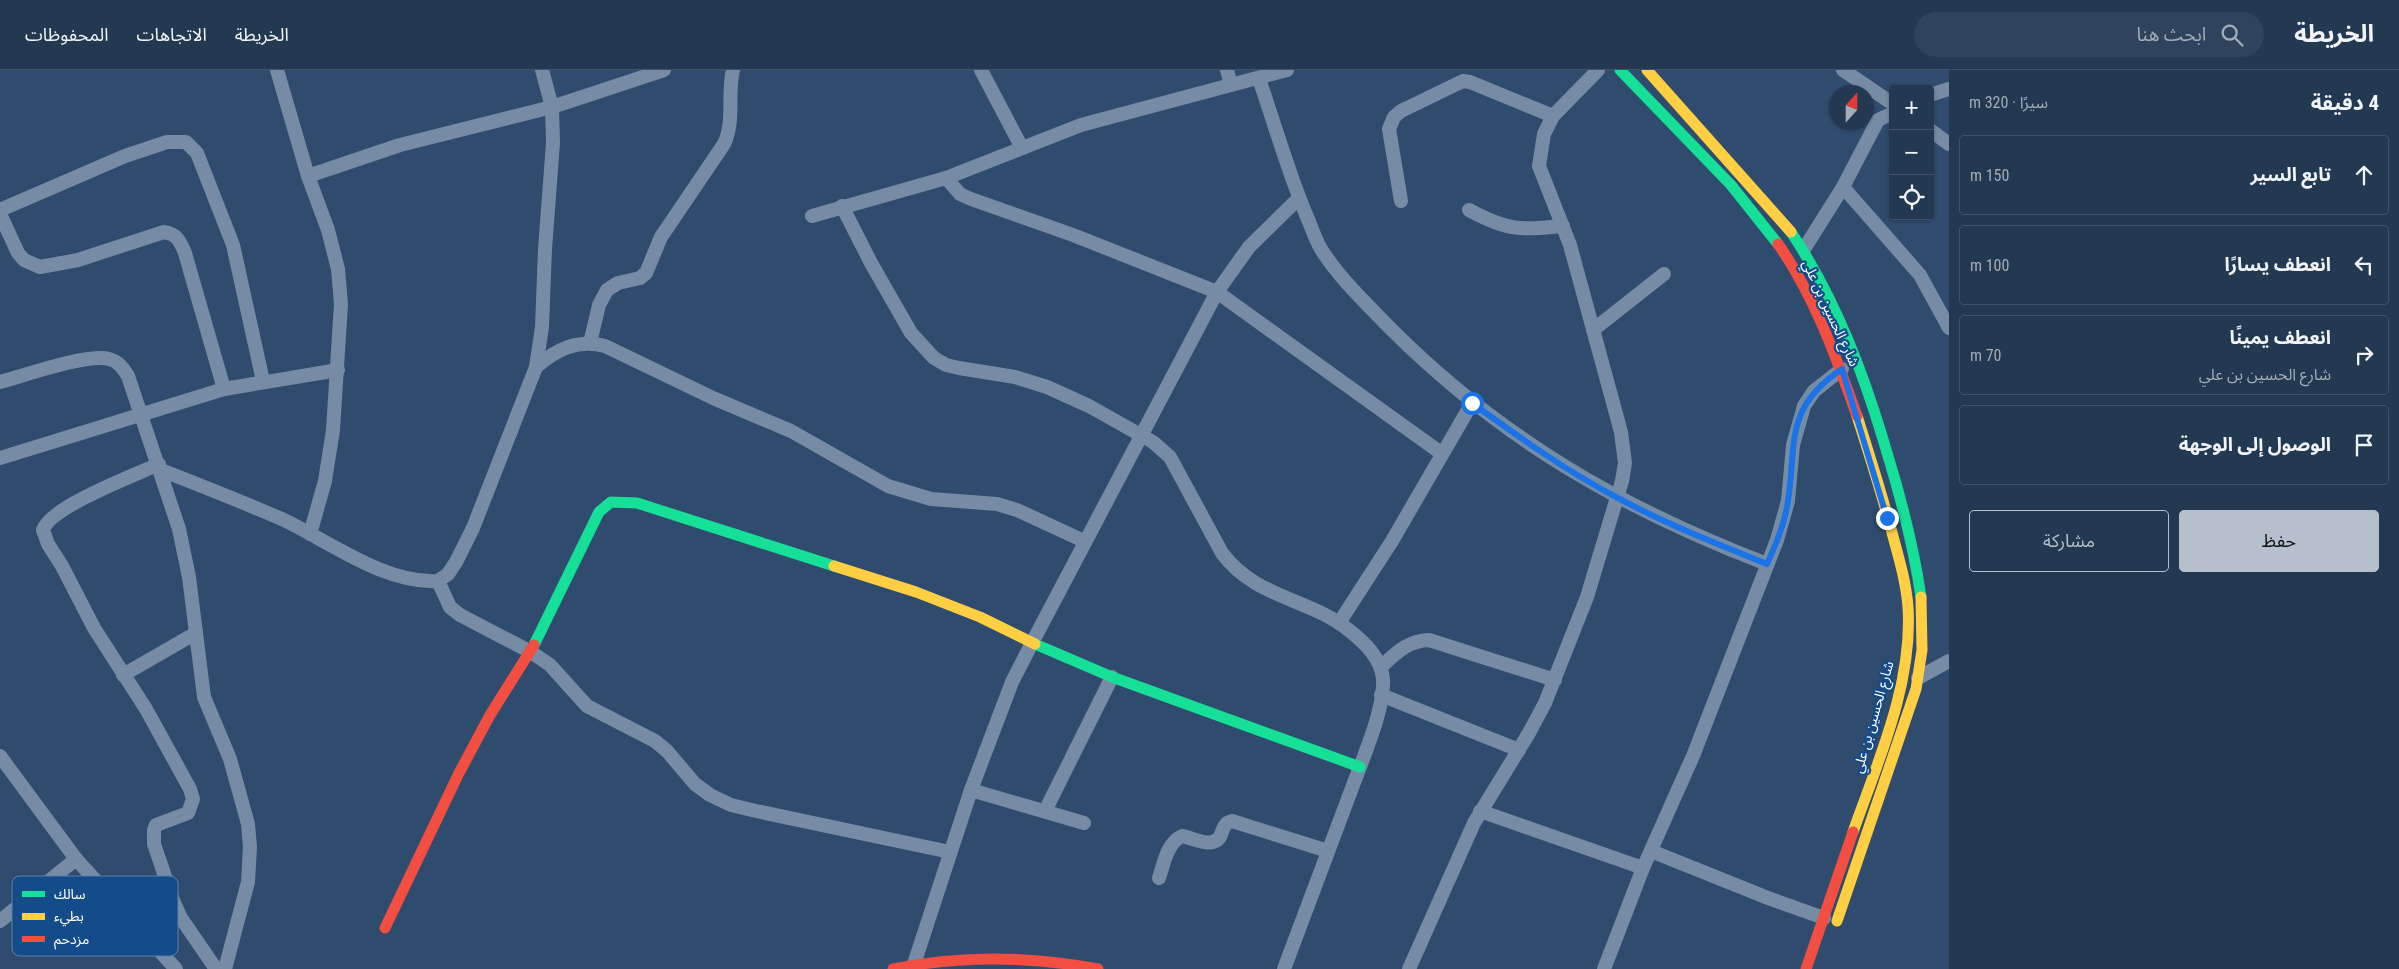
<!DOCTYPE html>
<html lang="ar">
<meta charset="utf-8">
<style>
body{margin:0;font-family:"Roboto Condensed","Noto Sans Arabic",sans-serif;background:#2f445c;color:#f1f3f6;direction:rtl}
.controls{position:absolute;right:15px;top:15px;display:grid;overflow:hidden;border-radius:5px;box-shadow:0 1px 4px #0004}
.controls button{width:45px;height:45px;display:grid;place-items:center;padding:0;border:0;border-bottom:1px solid #405369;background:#233952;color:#f1f3f6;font:25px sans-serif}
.compass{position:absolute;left:1829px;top:15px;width:45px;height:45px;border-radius:50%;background:#233952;box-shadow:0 1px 4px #0004;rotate:21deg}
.stop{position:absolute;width:15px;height:15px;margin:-11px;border:4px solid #1a73e8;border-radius:50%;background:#fff}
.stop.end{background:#1a73e8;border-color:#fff;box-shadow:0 1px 5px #0008}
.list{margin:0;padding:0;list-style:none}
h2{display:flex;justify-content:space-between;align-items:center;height:65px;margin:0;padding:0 20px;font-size:21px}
h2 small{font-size:16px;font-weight:400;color:#a3acb8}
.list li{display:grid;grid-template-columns:32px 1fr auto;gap:15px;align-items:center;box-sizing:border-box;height:80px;margin:0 10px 10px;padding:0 10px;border:1px solid #405369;border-radius:5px}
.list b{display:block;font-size:19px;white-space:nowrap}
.list p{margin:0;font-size:16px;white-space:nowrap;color:#a3acb8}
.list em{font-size:16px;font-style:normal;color:#a3acb8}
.actions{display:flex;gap:10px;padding:15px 20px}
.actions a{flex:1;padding:11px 0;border:1px solid #b6c0cc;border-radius:5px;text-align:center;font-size:18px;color:#b6c0cc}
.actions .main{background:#b6c0cc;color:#111}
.icon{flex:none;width:28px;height:28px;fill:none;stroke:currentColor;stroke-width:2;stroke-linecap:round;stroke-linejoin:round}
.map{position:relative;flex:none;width:1949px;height:899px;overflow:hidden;direction:ltr}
header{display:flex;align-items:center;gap:30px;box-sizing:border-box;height:70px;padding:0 25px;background:#233952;border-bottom:1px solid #405369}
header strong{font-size:24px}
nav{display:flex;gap:28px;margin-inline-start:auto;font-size:18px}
.search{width:350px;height:45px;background:#2f445c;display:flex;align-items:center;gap:12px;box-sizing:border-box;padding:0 18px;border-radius:28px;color:#a3acb8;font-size:19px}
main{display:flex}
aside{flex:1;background:#233952}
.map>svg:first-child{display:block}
</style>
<header>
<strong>الخريطة</strong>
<div class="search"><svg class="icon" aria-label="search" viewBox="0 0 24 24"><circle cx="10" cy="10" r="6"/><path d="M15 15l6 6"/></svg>ابحث هنا</div>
<nav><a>الخريطة</a><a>الاتجاهات</a><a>المحفوظات</a></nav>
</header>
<main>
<aside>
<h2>4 دقيقة<small>سيرًا · 320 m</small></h2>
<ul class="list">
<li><svg class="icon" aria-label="ahead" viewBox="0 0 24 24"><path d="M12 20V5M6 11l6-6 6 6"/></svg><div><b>تابع السير</b></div><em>150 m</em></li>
<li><svg class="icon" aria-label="left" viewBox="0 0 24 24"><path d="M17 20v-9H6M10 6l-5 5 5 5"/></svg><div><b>انعطف يسارًا</b></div><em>100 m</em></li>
<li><svg class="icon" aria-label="right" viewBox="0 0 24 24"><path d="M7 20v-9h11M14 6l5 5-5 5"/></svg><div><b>انعطف يمينًا</b><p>شارع الحسين بن علي</p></div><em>70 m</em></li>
<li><svg class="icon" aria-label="arrive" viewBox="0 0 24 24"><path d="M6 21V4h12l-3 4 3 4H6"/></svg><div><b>الوصول إلى الوجهة</b></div></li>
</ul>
<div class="actions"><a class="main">حفظ</a><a>مشاركة</a></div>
</aside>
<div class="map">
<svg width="1949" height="899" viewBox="0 0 1949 899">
<rect width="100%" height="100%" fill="#2f4c6e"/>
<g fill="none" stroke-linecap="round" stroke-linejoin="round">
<g stroke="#768ca4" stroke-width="14">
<polyline points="542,0 552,37 664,0"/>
<polyline points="981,0 1022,78"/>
<polyline points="1227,0 1231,15"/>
<polyline points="1843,0 1893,34"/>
<path d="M1259,9c16,46 29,93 48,138 5,11 8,22 14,32 18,29 45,54 69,79 111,111 231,180 377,236"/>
<polyline points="1930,25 1949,19"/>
<polyline points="1930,60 1949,74"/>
<polyline points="308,106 328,160 338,199 341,234 333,360 325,411 310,464"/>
<polyline points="946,108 960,124 971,129 1073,165 1217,222 1441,383"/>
<polyline points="1843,117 1920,205 1949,258"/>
<polyline points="1401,131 1389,59 1394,47 1401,41 1463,11 1470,12 1553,46"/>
<path d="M842,136l29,57 40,70 23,25 12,7 13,3 56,9 32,10 42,19 64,36 17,15 52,96c34,46 88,45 128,78 15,12 31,27 33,48 2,30 -21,81 -31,109 -23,60 -45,121 -68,181"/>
<polyline points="0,140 125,86 167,72 186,72 197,83 233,175 263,311"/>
<path d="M1469,140c39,21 50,20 94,16"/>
<path d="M0,144l18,39 6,7 16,7 38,-7 86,-28c13,2 16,9 21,21l39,136"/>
<polyline points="812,146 946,108 1081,55 1287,0"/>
<polyline points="1804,179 1843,117 1878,50 1893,43"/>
<polyline points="1593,260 1664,204"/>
<path d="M590,273l9,-38 8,-15 11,-7 22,-5 6,-5 15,-36 63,-93c11,-23 3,-49 9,-74"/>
<path d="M536,297c21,-18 41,-28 69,-21l108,52 78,33 97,55 43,13 66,5 20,6 67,31"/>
<path d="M0,312c23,-6 88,-29 109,-23 9,2 14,9 19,17l51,153 10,48 15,120 26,62 18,65 2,23 -2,35 -23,87"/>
<polyline points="0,388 224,319 338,300"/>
<path d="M159,394c-24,11 -109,43 -116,66l5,14 14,22 32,62 52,81 44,80 3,10 -5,14 -32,12 -2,5v14l20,59 7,15 35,51"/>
<path d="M161,400c41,16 82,32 123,50 46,22 101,64 154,61l10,-7 8,-12 17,-34 63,-161 6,-40 3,-78 8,-106 -1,-36 -152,38 -92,31 -31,-106"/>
<polyline points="438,511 450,537 460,545 531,582 550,595 587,636 655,671 667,681 695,714 710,725 731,735 756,741 950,782"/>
<polyline points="1339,553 1392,471 1472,333"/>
<path d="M1381,597c15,-14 26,-26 48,-27l126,40"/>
<polyline points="123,605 196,563"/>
<polyline points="1918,608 1949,591"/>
<polyline points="1381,625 1519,680"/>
<polyline points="0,686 76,789 176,899"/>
<polyline points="971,720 1084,753"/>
<polyline points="1045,741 1112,607"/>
<polyline points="1480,741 1643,798"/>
<polyline points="1651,781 1768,828 1824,848"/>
<path d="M1159,808c5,-15 8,-35 23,-42 11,2 30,13 38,1 2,-5 3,-10 7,-14l5,-2 96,30"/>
<polyline points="0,851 76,789"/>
<polyline points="914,894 971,720 1012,612 1032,573 1217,222 1249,177 1299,128"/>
<polyline points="1409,899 1474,753 1529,663 1545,633 1587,527 1622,411 1625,393 1621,362 1570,175 1539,96 1544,64 1553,46 1598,0"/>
<polyline points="1604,899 1643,798 1693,686 1777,470 1788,431 1793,375 1804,336 1814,321 1842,299"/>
</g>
<g stroke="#16e098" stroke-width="11">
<polyline points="1620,0 1731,115 1778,174"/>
<path d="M1791,162c46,69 74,145 97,224 14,46 26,93 33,141"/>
<polyline points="1035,574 1112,607 1360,697"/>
<polyline points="534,575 599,442 611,432 637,433 834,496"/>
</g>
<g stroke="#ffcf43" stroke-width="11">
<polyline points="1647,0 1791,162"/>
<polyline points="834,496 916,522 980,547 1035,574"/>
<path d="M1853,762c25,-71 60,-148 55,-225 -2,-26 -10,-52 -17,-78 -10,-38 -22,-75 -34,-113"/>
<polyline points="1837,851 1916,619 1922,580 1921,527"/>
</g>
<g stroke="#f24e42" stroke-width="11">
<path d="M1778,174c36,51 58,113 79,172"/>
<polyline points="385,858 458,705 490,645 534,575"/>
<path d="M893,899c69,-14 136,-13 205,0"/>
<polyline points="1806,899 1853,762"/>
</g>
</g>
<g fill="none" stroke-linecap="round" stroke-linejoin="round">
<path stroke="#1a73e8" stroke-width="6" d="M1472,333c47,34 94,68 146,95 48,26 99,46 149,66 9,-20 18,-41 21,-63 9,-60 -4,-93 54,-132l45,149"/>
</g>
<g text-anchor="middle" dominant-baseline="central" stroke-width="4.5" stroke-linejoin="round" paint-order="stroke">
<g font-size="14" fill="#fff" stroke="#144b89">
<text transform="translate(1831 243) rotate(65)">شارع الحسين بن علي</text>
<text transform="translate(1873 647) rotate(-74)">شارع الحسين بن علي</text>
</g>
</g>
<rect x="12" y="806" width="166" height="80" rx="8" fill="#144b89" stroke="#5a81ac" stroke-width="1"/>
<rect x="22" y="821" width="23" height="6" fill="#16e098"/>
<rect x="22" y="843" width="23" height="7" fill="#ffcf43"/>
<rect x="22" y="866" width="23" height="6" fill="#f24e42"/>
<g font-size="14" fill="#fff">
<text x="54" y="829">سالك</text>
<text x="54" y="851">بطيء</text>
<text x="54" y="874">مزدحم</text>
</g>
</svg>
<div class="controls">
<button>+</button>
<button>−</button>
<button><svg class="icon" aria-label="locate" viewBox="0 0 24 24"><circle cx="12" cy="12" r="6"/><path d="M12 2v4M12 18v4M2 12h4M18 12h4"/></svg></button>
</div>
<svg class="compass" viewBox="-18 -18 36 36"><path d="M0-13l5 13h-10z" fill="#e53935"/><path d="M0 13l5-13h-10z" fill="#a3acb8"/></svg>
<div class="stop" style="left:1472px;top:333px"></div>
<div class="stop end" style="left:1887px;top:448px"></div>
</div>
</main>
